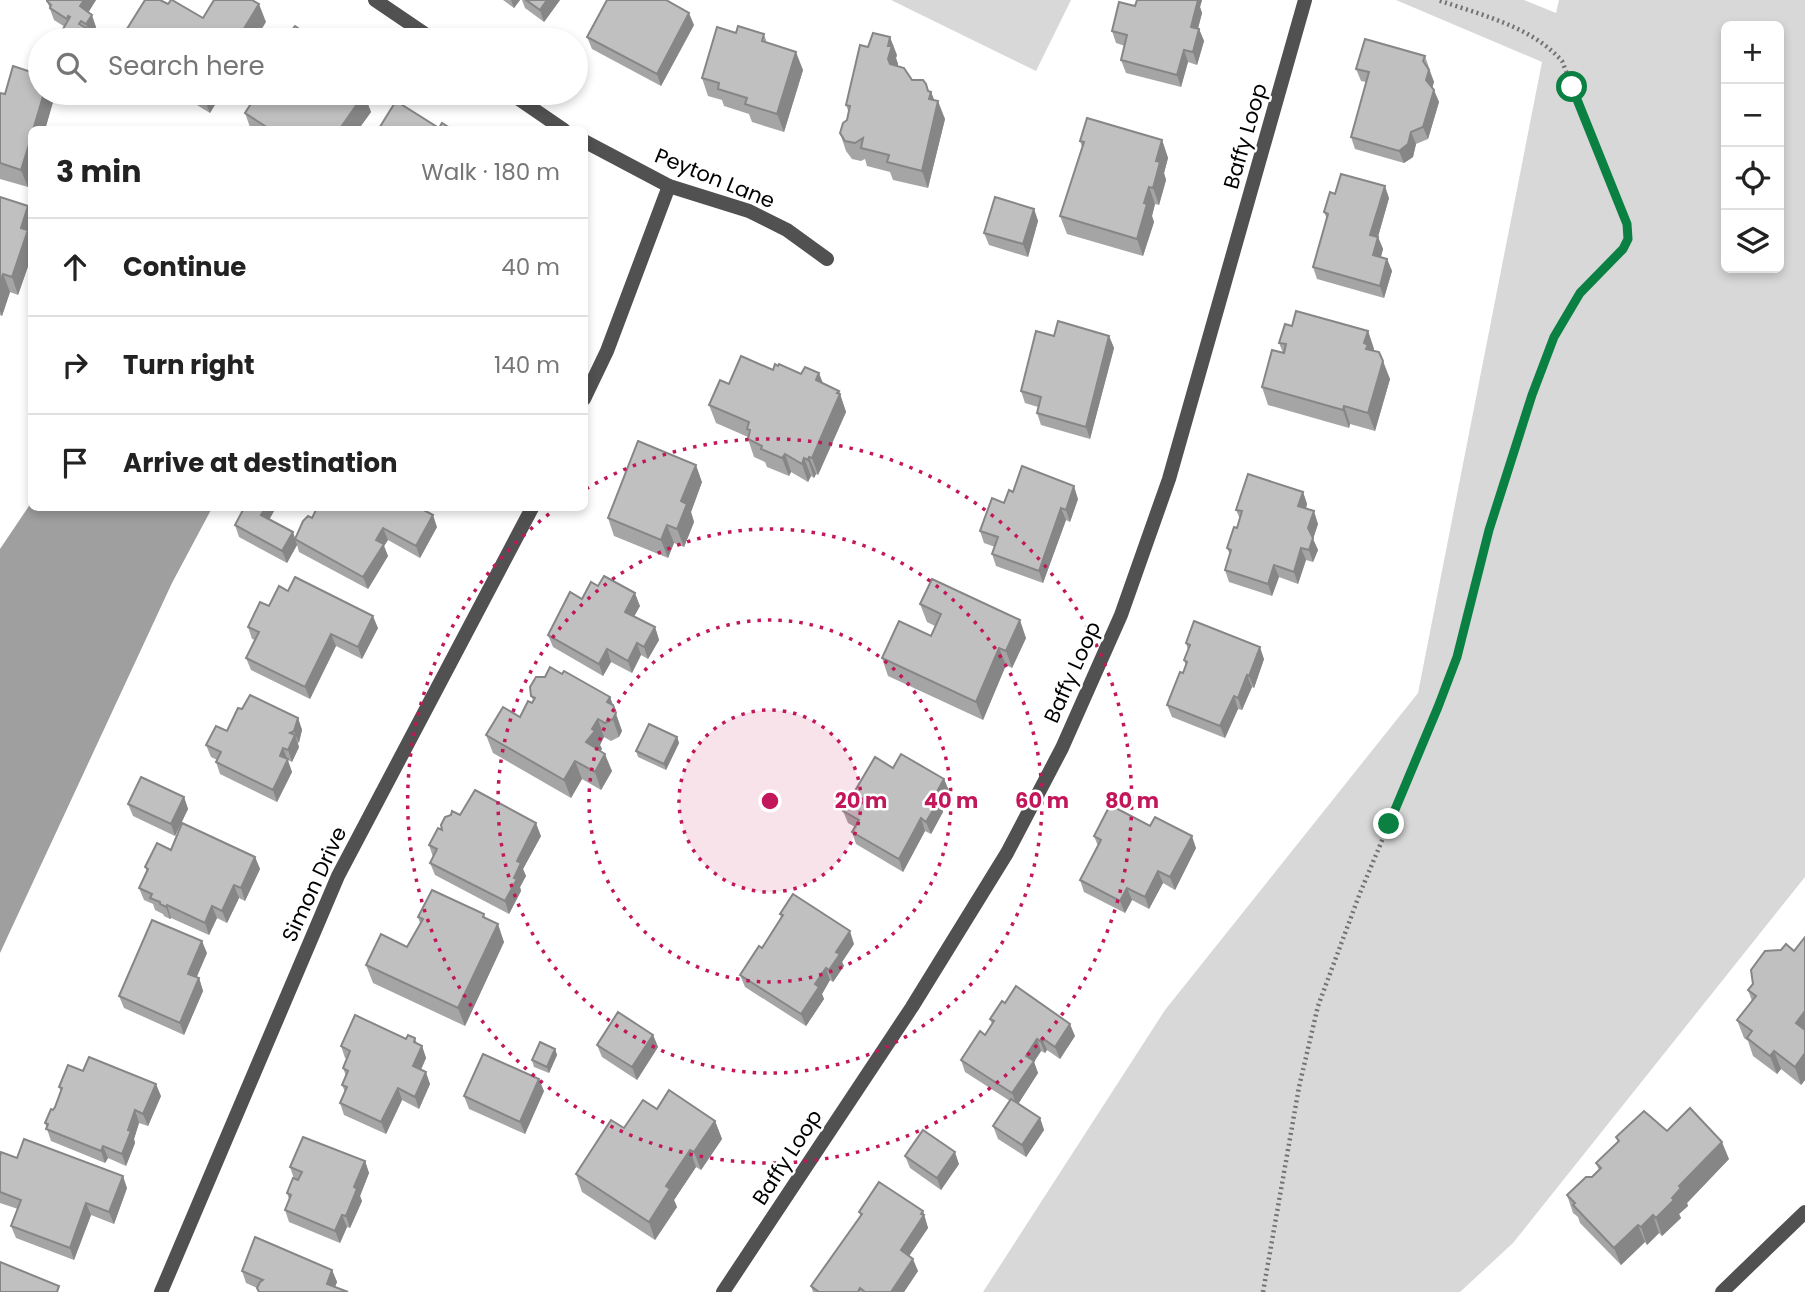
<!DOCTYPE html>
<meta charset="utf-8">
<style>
body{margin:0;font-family:Poppins,sans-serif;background:#f6f6f6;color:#222}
.controls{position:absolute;right:21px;top:21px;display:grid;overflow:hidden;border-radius:10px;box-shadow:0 4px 10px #0003}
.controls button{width:63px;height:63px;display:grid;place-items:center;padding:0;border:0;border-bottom:2px solid #e0e0e0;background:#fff;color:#222;font:35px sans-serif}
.stop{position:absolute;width:21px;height:21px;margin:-16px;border:5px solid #0b8043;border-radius:50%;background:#fff}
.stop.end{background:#0b8043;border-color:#fff;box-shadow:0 2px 7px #0008}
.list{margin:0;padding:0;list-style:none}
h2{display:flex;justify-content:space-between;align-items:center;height:91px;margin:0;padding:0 28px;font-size:30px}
h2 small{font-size:23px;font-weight:400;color:#767676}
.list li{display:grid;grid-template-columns:46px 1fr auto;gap:21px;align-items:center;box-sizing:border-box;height:98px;padding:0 28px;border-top:2px solid #e0e0e0}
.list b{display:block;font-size:26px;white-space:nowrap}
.list em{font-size:23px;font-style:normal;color:#767676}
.icon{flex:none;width:38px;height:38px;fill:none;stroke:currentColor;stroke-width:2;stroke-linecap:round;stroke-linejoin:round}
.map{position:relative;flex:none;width:1805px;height:1292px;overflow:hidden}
.search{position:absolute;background:#fff;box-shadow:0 4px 10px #0003;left:28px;top:28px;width:560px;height:77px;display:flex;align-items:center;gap:18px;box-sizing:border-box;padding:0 24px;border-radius:38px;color:#767676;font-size:26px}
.panel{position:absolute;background:#fff;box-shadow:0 4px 10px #0003;left:28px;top:126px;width:560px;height:385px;border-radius:10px}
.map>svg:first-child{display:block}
</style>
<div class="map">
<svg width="1805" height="1292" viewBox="0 0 1805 1292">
<rect width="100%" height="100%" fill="#fff"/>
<g fill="#d8d8d8" fill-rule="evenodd">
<polygon points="891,0 1071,0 1036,71"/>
<path d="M1396,0h128l32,13 3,-13h246v877l-292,366 -53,49h-477l182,-282 253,-317 124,-631zM1726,26h53v242h-53z"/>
</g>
<polygon fill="#9f9f9f" points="31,503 32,508 212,508 172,583 0,953 0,549"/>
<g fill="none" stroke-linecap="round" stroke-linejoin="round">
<path stroke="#737373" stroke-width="4.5" stroke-dasharray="2 3.5" stroke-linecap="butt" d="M1263,1292l36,-205 19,-81 42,-113 78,-186 19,-50 32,-127 43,-135 22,-58 26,-44 43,-44 5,-10 -1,-15 -65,-163c-31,-35 -81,-46 -124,-61"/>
<g stroke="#515151" stroke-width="14">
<polyline points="375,0 434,40"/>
<polyline points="510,93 564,130"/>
<polyline points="584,141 669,186 749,211 787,230 827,259"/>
<polyline points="584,399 607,351 669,186"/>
<polyline points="161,1292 338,876 532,508"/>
<polyline points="723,1292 912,1007 1007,853 1062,748 1121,615 1169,479 1305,0"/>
<polyline points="1722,1292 1805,1212"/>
</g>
</g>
<g fill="#a5a5a5">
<polygon points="47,0 96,0 88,12 96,27 93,32 96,40 60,40 59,36 65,27 54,20 47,1"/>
<polygon points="503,0 520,0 514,8"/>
<polygon points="522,0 560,0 544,22 525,8"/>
<polygon points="1137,0 1202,0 1200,7 1202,13 1198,29 1199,29 1204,41 1197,65 1188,62 1181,87 1126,73 1121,60 1125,46 1116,43 1112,31 1135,6"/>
<polygon points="694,25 661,86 592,49 587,37"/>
<polygon points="736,33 764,34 767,43 803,70 784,132 752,122 749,114 724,106 722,100 708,96 702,78"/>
<polygon points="897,55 896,58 898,64 898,66 912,80 926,84 929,92 931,92 934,100 945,119 928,188 893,180 890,172 867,166 865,159 861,161 852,159 846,151 840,133 847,120 849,113 846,105"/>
<polygon points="1425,56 1434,82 1432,87 1439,102 1428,139 1416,144 1413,157 1404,163 1355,149 1351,137 1366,82 1361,81 1356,69"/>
<polygon points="0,93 5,94 54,93 55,95 28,187 0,179"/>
<polygon points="165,93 222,93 210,113 184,97 176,99"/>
<polygon points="247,93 364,94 371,112 358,130 251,130 245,113 251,104"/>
<polygon points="1162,140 1168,158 1164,173 1166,180 1159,205 1155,204 1152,216 1154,222 1143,256 1067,234 1060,216 1082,147 1080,141"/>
<polygon points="1335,194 1389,198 1378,237 1383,249 1381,257 1387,259 1392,271 1384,298 1317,279 1313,267 1327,219 1324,212"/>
<polygon points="0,197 32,215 32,233 30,237 32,241 32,255 18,295 10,292 2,316 0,315"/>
<polygon points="1034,209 1038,221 1028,257 989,245 984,233"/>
<polygon points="1292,326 1368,331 1374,349 1374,351 1390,379 1375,431 1350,424 1349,428 1268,405 1262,387 1283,353 1279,343"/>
<polygon points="1054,336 1109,336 1114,348 1090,439 1041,425 1037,413 1038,407 1025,403 1021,391"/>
<polygon points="773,370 823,384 839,391 846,412 818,475 816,474 814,478 811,476 808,482 791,472 789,476 767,467 765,462 754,457 748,439 748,437 716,423 709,405 729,384"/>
<polygon points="702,482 691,512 694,522 684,547 674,543 668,558 614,536 608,518"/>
<polygon points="1013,492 1078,499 1070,522 1066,520 1043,583 996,566 992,554 995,547 984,543 980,531"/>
<polygon points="1303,492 1307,504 1306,509 1318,524 1313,539 1318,550 1313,562 1306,560 1298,584 1279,577 1272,596 1229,582 1225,570 1230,555 1227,548 1240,519 1236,510"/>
<polygon points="274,511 269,520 293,532 295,539 312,518 437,527 420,558 388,540 384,546 388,556 368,589 299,552 297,545 287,563 239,537 235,525"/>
<polygon points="598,586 640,606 634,616 655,627 659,640 648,659 641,655 632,673 611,662 603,676 553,647 548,635 582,599"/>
<polygon points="920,604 1026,638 1012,668 1006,665 983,720 888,676 882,658 931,636 935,626 927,622"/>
<polygon points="269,606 378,628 362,659 336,646 310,699 251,670 246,658 255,640 252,639 248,627"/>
<polygon points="1186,643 1264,659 1254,688 1252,687 1242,710 1238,709 1225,738 1172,717 1167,705 1186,666 1184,660 1188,650"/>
<polygon points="562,674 610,697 622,731 619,737 611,741 604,737 600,745 602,749 600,751 612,771 601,790 582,779 571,798 493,753 486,735 520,717 533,700 531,696 545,677"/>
<polygon points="242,709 298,718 302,730 298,744 299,747 292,762 288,760 292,772 277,802 220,774 216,762 217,760 211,757 206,745 227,731"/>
<polygon points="677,737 679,743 666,770 638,757 636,751"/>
<polygon points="893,768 944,779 949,791 941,805 943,812 931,834 925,831 903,872 856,844 852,832 855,827 848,823 843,811"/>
<polygon points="184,797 188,809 175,836 133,816 128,804"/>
<polygon points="460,815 541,836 523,869 526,876 520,887 521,891 509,914 435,875 430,863 433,857 429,845 442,830"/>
<polygon points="1150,826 1196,848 1175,890 1163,883 1149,909 1132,900 1125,913 1084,892 1080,880 1098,846 1094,836"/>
<polygon points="171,850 255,857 260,869 245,901 239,898 227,923 217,918 209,935 171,918 170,919 164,916 163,914 155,910 153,904 144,900 139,888 147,872 145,867"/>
<polygon points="484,914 485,918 504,942 465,1026 373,983 366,965 407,947 420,923 418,917"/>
<polygon points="780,914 854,944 842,962 844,966 833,982 830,980 822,994 824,999 806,1026 745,987 740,975 762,948 781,918"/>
<polygon points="1805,937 1805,1080 1801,1085 1781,1069 1777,1074 1753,1056 1748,1041 1744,1038 1737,1020 1752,1001 1748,990 1794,951"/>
<polygon points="207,953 196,977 199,978 203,991 184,1035 124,1008 119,996"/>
<polygon points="990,1019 1075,1036 1060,1059 1047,1050 1045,1053 1041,1051 1034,1062 1038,1073 1018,1104 1040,1118 1044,1130 1026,1157 998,1139 993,1126 1010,1101 965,1072 961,1060 985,1035 992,1024"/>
<polygon points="653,1035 658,1047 637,1080 602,1057 597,1045"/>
<polygon points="415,1038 417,1044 422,1046 426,1058 421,1070 430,1084 419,1109 402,1100 386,1134 344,1115 340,1103 345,1092 342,1085 346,1076 343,1068 347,1059 345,1058 341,1046"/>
<polygon points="555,1049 557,1055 549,1073 534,1067 532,1060"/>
<polygon points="83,1071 161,1096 148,1126 139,1123 134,1139 135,1143 126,1166 108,1158 105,1163 51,1141 45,1123 53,1110 61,1092 59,1087"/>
<polygon points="544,1091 525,1134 469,1109 464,1096"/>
<polygon points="657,1109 715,1121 722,1139 701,1170 696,1167 674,1200 677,1207 655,1240 582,1192 576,1174 624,1128"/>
<polygon points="1667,1131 1729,1159 1687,1203 1688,1206 1679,1214 1681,1218 1662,1236 1659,1233 1647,1245 1645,1242 1621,1265 1580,1223 1578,1217 1573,1213 1567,1195 1592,1177 1599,1170 1596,1163 1618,1142 1616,1137"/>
<polygon points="0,1156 17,1158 127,1188 114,1224 91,1215 74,1260 16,1238 11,1226 18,1209 0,1203"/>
<polygon points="905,1156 959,1164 941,1190 910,1168"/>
<polygon points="365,1161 369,1173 360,1196 362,1201 350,1228 347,1227 340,1243 289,1222 285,1210 289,1199 287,1193 294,1179 290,1167"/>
<polygon points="923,1211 928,1228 909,1256 918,1271 904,1292 813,1292 811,1286 861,1217 859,1212"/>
<polygon points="332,1270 337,1282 335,1287 257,1288 246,1283 242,1271"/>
</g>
<g fill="#868686">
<polygon points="84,0 96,0 85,18 80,6"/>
<polygon points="511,0 520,0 514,8"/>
<polygon points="547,0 560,0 544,22 540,10"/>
<polygon points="1194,0 1202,0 1200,7 1202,13 1195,39 1191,27"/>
<polygon points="259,4 266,22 255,40 237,40"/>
<polygon points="689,13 694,25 661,86 657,74"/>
<polygon points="92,15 96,27 93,32 96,40 88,40 90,36 86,24"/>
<polygon points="1199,29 1204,41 1197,65 1193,52"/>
<polygon points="890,37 897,55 896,58 898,64 895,76 888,59 888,46"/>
<polygon points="1184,50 1188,62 1181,87 1177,75"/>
<polygon points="796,52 803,70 784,132 777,114"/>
<polygon points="1429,70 1434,82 1431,92 1426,80"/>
<polygon points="926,84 930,95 931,92 937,107 938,101 945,119 928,188 922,171 928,91"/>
<polygon points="1434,90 1439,102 1428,139 1423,127"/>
<polygon points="44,93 54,93 55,95 45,130 33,130"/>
<polygon points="204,93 222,93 210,113 203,95"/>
<polygon points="364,94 371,112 358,130 339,130"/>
<polygon points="1411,132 1416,144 1413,157 1404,163 1399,151"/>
<polygon points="32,135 32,175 28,187 21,170"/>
<polygon points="1162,140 1168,158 1164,173 1166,180 1159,205 1153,188 1156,161"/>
<polygon points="1385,186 1389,198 1375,247 1370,235"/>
<polygon points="1149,187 1155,204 1152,216 1154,222 1143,256 1137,239 1144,203"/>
<polygon points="28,206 32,215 32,233 30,237 32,241 32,255 18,295 12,277 21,228"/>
<polygon points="1034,209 1038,221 1028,257 1023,244"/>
<polygon points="1378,237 1383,249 1378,267 1373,255"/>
<polygon points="1387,259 1392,271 1384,298 1380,286"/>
<polygon points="3,274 10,292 2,316 0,311 0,284"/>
<polygon points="1368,331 1374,349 1372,356 1375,363 1364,343"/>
<polygon points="1109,336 1114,348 1090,439 1086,427"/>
<polygon points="1383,361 1390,379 1375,431 1368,413"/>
<polygon points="819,373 826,391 816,380"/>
<polygon points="839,391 846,412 818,475 812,458"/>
<polygon points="1344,406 1350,424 1349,428 1343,410"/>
<polygon points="785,454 791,472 789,476 782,458"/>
<polygon points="809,457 816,474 814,478 808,460"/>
<polygon points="804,458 811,476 808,482 802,464"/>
<polygon points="696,465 702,482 691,512 694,522 684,547 677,529 681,501"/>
<polygon points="1074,486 1078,499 1070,522 1066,510"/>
<polygon points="1303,492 1307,504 1303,519 1298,506"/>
<polygon points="265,508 273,508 274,511 265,527 261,515"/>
<polygon points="1061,508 1066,520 1043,583 1039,571"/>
<polygon points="1314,511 1318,524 1313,539 1318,550 1313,562 1309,550 1308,528"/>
<polygon points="433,515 437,527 420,558 416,546"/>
<polygon points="667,525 674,543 668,558 661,540"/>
<polygon points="383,528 388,540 384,546 388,556 368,589 363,577 376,540"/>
<polygon points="293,532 297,545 287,563 282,551"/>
<polygon points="1301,548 1306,560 1298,584 1294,572"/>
<polygon points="1274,565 1279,577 1272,596 1268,584"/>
<polygon points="635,593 640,606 630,624 625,612"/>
<polygon points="373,616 378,628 362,659 358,647"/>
<polygon points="1020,620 1026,638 1012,668 1006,651"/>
<polygon points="655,627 659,640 648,659 644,647"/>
<polygon points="331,634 336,646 310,699 305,687"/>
<polygon points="637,643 641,655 632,673 628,661"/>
<polygon points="1260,647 1264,659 1254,688 1249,676"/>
<polygon points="999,648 1006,665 983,720 976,702"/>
<polygon points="607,649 611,662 603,676 599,664"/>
<polygon points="1247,675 1252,687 1242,710 1238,698"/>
<polygon points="1234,696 1238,709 1225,738 1220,726"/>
<polygon points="610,697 622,731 619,737 607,702"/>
<polygon points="298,718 302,730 299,743 294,731"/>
<polygon points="598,719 604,737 600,745 602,749 592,760 586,742"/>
<polygon points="295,735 299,747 292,762 288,750"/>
<polygon points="677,737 679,743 666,770 664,764"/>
<polygon points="283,748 292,772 277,802 273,790 280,756"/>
<polygon points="605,754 612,771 601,790 595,772"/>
<polygon points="575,761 582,779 571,798 564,780"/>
<polygon points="944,779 949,791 941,805 943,812 931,834 926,822 934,797"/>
<polygon points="184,797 188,809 175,836 171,824"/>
<polygon points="921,818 925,831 903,872 899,859"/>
<polygon points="536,823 541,836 523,869 526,876 520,887 521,891 509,914 505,901 514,878 517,861"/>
<polygon points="1192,836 1196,848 1175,890 1170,877"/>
<polygon points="255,857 260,869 245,901 241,888"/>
<polygon points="1158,871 1163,883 1149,909 1145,897"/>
<polygon points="234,885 239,898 227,923 222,911"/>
<polygon points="1127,888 1132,900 1125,913 1120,901"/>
<polygon points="167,905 171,918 170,919 166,907"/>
<polygon points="212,906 217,918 209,935 205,923"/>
<polygon points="498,924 504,942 465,1026 458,1008"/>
<polygon points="850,931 854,944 842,962 844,966 833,982 829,970 836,952"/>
<polygon points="202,941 207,953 193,986 188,974"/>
<polygon points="826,968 830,980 822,994 824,999 806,1026 801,1014 815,984"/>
<polygon points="199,978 203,991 184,1035 180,1023"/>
<polygon points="1805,1011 1805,1037 1796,1023"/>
<polygon points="1070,1024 1075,1036 1060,1059 1055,1047"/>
<polygon points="653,1035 658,1047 637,1080 632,1067"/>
<polygon points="1042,1038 1047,1050 1045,1053 1040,1041"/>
<polygon points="1037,1039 1041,1051 1034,1062 1038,1073 1017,1106 1012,1093 1026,1056"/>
<polygon points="422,1046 426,1058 417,1078 413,1066"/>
<polygon points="555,1049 557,1055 549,1073 547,1067"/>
<polygon points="1774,1051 1781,1069 1777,1074 1770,1056"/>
<polygon points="1805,1053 1805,1080 1801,1085 1795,1067"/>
<polygon points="426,1072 430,1084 419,1109 415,1097"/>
<polygon points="539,1079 544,1091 525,1134 520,1122"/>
<polygon points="156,1084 161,1096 148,1126 143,1114"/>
<polygon points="398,1088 402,1100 386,1134 381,1122"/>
<polygon points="135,1110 139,1123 134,1139 135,1143 126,1166 122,1154"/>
<polygon points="1040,1118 1044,1130 1026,1157 1022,1145"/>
<polygon points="715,1121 722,1139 701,1170 694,1152"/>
<polygon points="1722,1142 1729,1159 1687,1203 1688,1206 1679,1214 1681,1218 1662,1236 1656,1218 1679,1186"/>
<polygon points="103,1146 108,1158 105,1163 101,1151"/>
<polygon points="690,1150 696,1167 674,1200 677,1207 655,1240 649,1222 666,1186"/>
<polygon points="955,1152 959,1164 941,1190 937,1178"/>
<polygon points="365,1161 369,1173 360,1196 362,1201 350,1228 346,1216 354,1187"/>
<polygon points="123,1176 127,1188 114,1224 109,1212"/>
<polygon points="86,1203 91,1215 74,1260 70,1248"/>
<polygon points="923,1211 928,1228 905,1262 901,1250"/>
<polygon points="342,1215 347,1227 340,1243 335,1231"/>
<polygon points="1653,1215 1659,1233 1647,1245 1641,1227"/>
<polygon points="1638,1225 1645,1242 1621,1265 1614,1248"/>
<polygon points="913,1259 918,1271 904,1292 891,1292"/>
<polygon points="332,1270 337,1282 333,1292 327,1284"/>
</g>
<g fill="#c0c0c0" stroke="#868686" stroke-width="2">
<polygon points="47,0 84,0 80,6 92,15 86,24 81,21 79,24 93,32 88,40 65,40 59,36 70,17 68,16 67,19 50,8 51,5 47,1"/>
<polygon points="145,0 160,0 168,4 171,0 172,0 203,18 214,0 252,0 259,4 237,40 120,40"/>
<polygon points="526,0 547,0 540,10"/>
<polygon points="607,0 666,0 689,13 657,74 587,37"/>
<polygon points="1137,0 1198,0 1191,27 1199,29 1193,52 1184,50 1177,75 1121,60 1127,35 1112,31 1119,2 1135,6"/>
<polygon points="295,26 315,40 284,40"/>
<polygon points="738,26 764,34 762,41 796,52 777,114 745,104 747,98 718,89 719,83 702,78 717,27 736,33"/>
<polygon points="873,33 890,37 888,46 892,46 888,59 890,64 904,68 912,80 923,80 926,84 928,91 931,92 929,99 938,101 922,171 887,162 889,155 861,148 863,138 855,143 845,141 840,133 843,123 847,120 850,106 846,105 860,45 868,47"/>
<polygon points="1365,39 1425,56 1423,61 1429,70 1426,80 1434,90 1423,127 1411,132 1408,144 1399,151 1351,137 1369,72 1356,69"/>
<polygon points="13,66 40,75 40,93 44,93 33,130 32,130 32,135 21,170 0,163 0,93 5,94"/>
<polygon points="247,93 362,93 364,94 339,130 271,130 245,113 254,99"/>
<polygon points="396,101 439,128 442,123 453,130 378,130"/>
<polygon points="1087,118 1162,140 1156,161 1160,162 1153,188 1149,187 1144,203 1147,204 1137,239 1060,216 1084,142 1080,141"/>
<polygon points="1341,174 1385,186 1370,235 1378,237 1373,255 1387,259 1380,286 1313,267 1328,214 1324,212 1330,192 1335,194"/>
<polygon points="0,197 28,206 21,228 28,230 12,277 3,274 0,284"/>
<polygon points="995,197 1034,209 1023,244 984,233"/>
<polygon points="1296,311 1368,331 1364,343 1368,345 1366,349 1379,352 1383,361 1368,413 1344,406 1343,410 1262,387 1272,350 1284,353 1286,344 1279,343 1285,324 1292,326"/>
<polygon points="1058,321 1109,336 1086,427 1037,413 1041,397 1021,391 1036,331 1054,336"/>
<polygon points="741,356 773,370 775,364 778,366 779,364 801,374 805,367 819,373 816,380 839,391 837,393 840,394 812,458 809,457 808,460 804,458 802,464 785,454 782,458 761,449 762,446 748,439 750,430 747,429 749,422 709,405 720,380 729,384"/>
<polygon points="638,441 696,465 681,501 687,504 677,529 667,525 661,540 608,518"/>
<polygon points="1022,466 1074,486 1066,510 1061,508 1039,571 992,554 998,537 980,531 992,498 1004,503 1009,490 1013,492"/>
<polygon points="1248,474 1303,492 1298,506 1314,511 1308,528 1313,538 1309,550 1301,548 1294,572 1274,565 1268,584 1225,570 1231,550 1227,548 1234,527 1237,528 1242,511 1236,510"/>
<polygon points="244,508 265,508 261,515 293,532 282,551 235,525"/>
<polygon points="317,508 420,508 433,515 416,546 383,528 376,540 384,544 363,577 295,539 303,521 308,516 312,518"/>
<polygon points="604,576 635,593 625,612 655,627 644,647 637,643 628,661 607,649 599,664 548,635 570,592 582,599 591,582 598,586"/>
<polygon points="295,577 373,616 358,647 331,634 305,687 246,658 259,632 248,627 260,602 269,606 279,586 288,591"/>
<polygon points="932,579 1020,620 1006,651 999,648 976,702 882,658 899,621 931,636 941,614 920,604"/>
<polygon points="1194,621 1260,647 1249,676 1247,675 1238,698 1234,696 1220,726 1167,705 1180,672 1183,673 1187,662 1184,660 1190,645 1186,643"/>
<polygon points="550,667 562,674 564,671 610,697 607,702 613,705 616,713 613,719 605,723 598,719 592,729 595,731 586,742 605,754 595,772 575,761 564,780 486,735 503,707 520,717 528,701 532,703 535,698 531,696 530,687 536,677 545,677"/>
<polygon points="250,695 298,718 294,731 290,733 295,735 288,750 283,748 280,756 288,759 273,790 216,762 221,752 206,745 216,726 227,731 238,708 242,709"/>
<polygon points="649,724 677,737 664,764 636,751"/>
<polygon points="901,754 944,779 934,797 939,800 926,822 921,818 899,859 852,832 859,820 843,811 875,757 893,768"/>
<polygon points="141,777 184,797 171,824 128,804"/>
<polygon points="475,790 536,823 517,861 521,863 514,878 517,879 505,901 430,863 437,849 429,845 438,828 442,830 441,825 445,817 451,815 452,811 460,815"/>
<polygon points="1110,805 1150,826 1155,817 1192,836 1170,877 1158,871 1145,897 1127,888 1120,901 1080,880 1101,840 1094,836"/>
<polygon points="182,823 255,857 241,888 234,885 222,911 212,906 205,923 167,905 166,907 160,904 160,902 150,898 152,894 139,888 148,869 145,867 157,843 171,850"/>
<polygon points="432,890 484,914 483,917 498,924 458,1008 366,965 381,934 407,947 423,919 418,917"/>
<polygon points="793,894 850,931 836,952 840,954 829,970 826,968 815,984 819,987 801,1014 740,975 759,946 762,948 783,915 780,914"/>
<polygon points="152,920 202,941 188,974 199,978 180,1023 119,996"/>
<polygon points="1805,937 1805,1011 1796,1023 1805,1030 1805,1053 1795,1067 1774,1051 1770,1056 1747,1038 1752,1031 1737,1020 1756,996 1748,990 1753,984 1751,970 1765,951 1781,950 1786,944 1794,951"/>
<polygon points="1016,986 1070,1024 1055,1047 1042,1038 1040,1041 1037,1039 1026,1056 1034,1061 1012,1093 961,1060 980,1031 985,1035 994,1021 990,1019 1002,1001 1005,1003"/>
<polygon points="618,1012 653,1035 632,1067 597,1045"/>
<polygon points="355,1015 406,1039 408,1035 415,1038 414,1042 422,1046 413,1066 426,1072 415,1097 398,1088 381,1122 340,1103 347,1087 342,1085 348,1071 343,1068 350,1051 341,1046"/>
<polygon points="540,1042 555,1049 547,1067 532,1060"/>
<polygon points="483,1054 539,1079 520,1122 464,1096"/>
<polygon points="89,1057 156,1084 143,1114 135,1110 128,1130 131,1131 122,1154 103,1146 101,1151 46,1129 48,1124 45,1123 51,1109 53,1110 55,1107 62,1088 59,1087 68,1065 83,1071"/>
<polygon points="669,1090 715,1121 694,1152 690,1150 666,1186 670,1189 649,1222 576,1174 611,1120 624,1128 643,1100 657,1109"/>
<polygon points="1011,1099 1040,1118 1022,1145 993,1126"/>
<polygon points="1690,1108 1722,1142 1679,1186 1681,1188 1672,1198 1674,1200 1656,1218 1653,1215 1641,1227 1638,1225 1614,1248 1573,1205 1575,1203 1567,1195 1586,1177 1592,1177 1601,1168 1596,1163 1619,1141 1616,1137 1644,1111 1667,1131"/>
<polygon points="923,1130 955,1152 937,1178 905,1156"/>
<polygon points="303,1137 365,1161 354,1187 357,1189 346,1216 342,1215 335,1231 285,1210 291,1195 287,1193 293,1178 298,1180 302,1172 290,1167"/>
<polygon points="24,1139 123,1176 109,1212 86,1203 70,1248 11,1226 21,1200 0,1192 0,1156 1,1152 17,1158"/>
<polygon points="879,1182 923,1211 921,1214 924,1215 901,1250 913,1259 891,1292 865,1292 860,1288 858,1292 819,1292 811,1286 862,1214 859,1212"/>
<polygon points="255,1237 332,1270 327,1284 348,1292 259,1292 257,1288 260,1282 263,1280 242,1271"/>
<polygon points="0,1262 59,1286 57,1292 0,1292"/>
</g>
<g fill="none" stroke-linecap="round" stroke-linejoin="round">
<polyline stroke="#0b8043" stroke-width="9" points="1389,824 1438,707 1457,657 1489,530 1532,395 1554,337 1580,293 1623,249 1628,239 1627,224 1572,87"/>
</g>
<circle cx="770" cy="801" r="91" fill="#c2185b" fill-opacity=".12"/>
<g fill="none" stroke="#c2185b" stroke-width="3.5" stroke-dasharray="3.5 7">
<circle cx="770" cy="801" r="91"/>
<circle cx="770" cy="801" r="181"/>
<circle cx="770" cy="801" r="272"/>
<path d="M586 489A362 362 0 1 1 557 508"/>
</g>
<g text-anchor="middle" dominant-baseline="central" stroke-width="5" stroke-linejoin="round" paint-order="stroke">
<g font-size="21" fill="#000" stroke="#fff">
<text transform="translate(1245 136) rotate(-74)">Baffy Loop</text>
<text transform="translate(715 178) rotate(22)">Peyton Lane</text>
<text transform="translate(1072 672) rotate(-66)">Baffy Loop</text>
<text transform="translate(314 884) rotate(-65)">Simon Drive</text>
<text transform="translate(787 1157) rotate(-57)">Baffy Loop</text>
</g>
</g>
<circle cx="770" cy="801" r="10" fill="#c2185b" stroke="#fff" stroke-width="3.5"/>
<g font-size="21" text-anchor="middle" font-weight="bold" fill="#c2185b" stroke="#fff" stroke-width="5" stroke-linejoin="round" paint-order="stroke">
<text x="861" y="808">20 m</text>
<text x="951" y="808">40 m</text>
<text x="1042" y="808">60 m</text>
<text x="1132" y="808">80 m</text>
</g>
</svg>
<div class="controls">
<button>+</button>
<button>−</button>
<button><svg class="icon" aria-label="locate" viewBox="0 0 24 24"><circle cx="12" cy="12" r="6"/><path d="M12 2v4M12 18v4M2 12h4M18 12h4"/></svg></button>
<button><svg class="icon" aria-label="layers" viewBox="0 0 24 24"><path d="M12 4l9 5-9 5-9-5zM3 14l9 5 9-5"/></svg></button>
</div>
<div class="stop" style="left:1572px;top:87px"></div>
<div class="stop end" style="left:1389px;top:824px"></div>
<div class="search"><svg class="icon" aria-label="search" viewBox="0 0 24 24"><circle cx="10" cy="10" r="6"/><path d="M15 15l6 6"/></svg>Search here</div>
<section class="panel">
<h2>3 min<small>Walk · 180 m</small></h2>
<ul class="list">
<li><svg class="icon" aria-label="ahead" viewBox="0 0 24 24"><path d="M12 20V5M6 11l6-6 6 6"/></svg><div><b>Continue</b></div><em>40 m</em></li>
<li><svg class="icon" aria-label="right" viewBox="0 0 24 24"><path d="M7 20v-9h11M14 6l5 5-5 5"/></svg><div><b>Turn right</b></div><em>140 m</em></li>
<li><svg class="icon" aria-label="arrive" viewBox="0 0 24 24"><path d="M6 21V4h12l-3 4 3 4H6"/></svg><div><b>Arrive at destination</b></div></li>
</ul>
</section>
</div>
